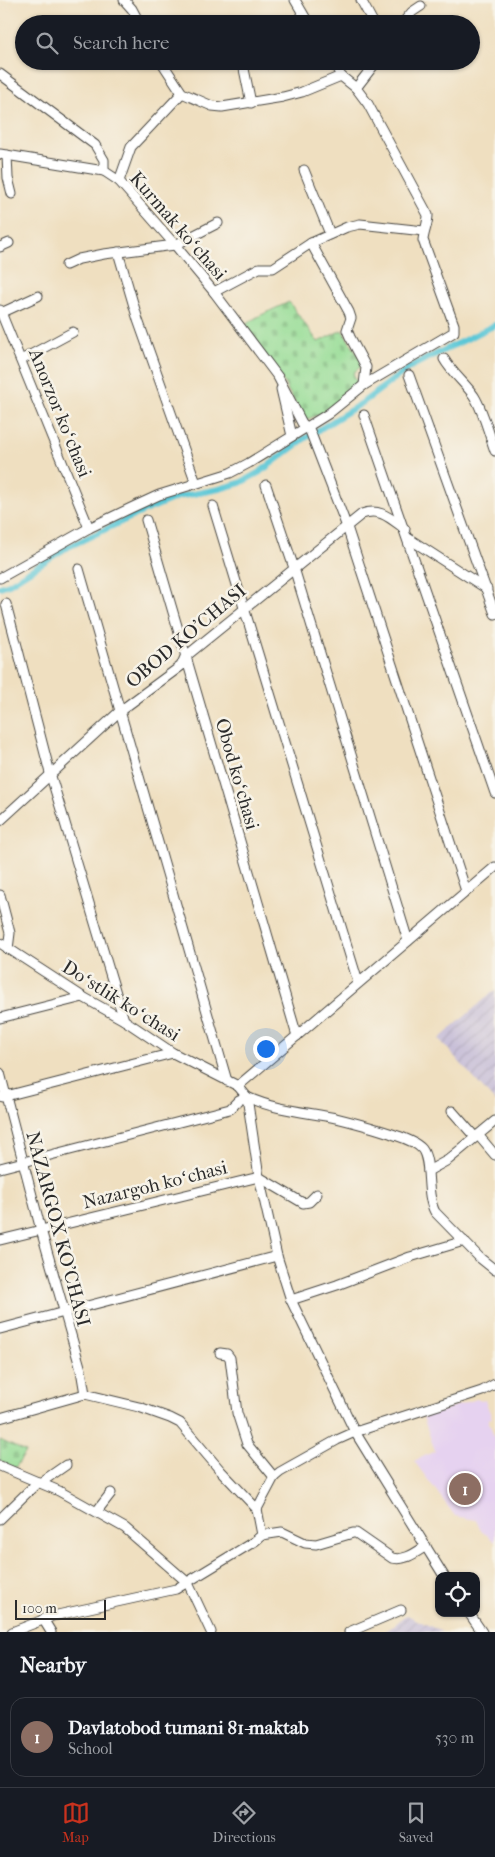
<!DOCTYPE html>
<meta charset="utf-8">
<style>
body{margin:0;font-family:"IM FELL French Canon",serif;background:#242831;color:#f1f3f6}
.controls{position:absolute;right:15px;bottom:15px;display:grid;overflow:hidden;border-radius:10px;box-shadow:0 1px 4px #0004}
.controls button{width:45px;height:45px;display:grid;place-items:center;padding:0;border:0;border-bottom:1px solid #363941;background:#171b24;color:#f1f3f6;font:25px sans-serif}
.scale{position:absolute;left:15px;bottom:12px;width:91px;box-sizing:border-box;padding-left:5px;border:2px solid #2b2b2b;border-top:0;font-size:14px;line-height:18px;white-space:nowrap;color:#2b2b2b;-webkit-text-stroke:4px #f7f3e8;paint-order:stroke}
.you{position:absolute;left:265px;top:1048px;width:18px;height:18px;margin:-12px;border:4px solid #fff;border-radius:50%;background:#1a73e8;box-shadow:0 0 0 8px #1a73e833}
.badge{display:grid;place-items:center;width:32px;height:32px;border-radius:50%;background:#c8321e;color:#fff;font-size:16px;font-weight:700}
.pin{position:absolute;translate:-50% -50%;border:2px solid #fff;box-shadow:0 1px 5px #0006}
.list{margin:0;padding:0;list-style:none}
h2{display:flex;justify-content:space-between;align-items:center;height:65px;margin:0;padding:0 20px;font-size:21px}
h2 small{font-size:16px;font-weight:400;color:#9ea1a6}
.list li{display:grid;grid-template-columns:32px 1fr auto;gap:15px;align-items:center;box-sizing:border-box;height:80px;margin:0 10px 10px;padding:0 10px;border:1px solid #363941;border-radius:15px}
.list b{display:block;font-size:19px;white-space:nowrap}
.list p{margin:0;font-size:16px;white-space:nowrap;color:#9ea1a6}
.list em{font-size:16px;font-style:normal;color:#9ea1a6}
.icon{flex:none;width:28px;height:28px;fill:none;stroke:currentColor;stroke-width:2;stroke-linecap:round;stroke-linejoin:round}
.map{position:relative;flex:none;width:495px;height:1632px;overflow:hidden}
.search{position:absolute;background:#171b24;box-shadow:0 1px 4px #0004;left:15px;right:15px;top:15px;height:55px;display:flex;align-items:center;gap:12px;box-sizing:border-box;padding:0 18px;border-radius:28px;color:#9ea1a6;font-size:19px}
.sheet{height:155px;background:#171b24}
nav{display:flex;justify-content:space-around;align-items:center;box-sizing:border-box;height:70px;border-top:1px solid #363941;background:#171b24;font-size:14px;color:#9ea1a6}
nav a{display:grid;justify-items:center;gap:2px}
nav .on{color:#c8321e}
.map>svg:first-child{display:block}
</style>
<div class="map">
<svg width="495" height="1632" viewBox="0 0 495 1632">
<defs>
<pattern id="industrial-furrows" width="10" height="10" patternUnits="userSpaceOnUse" patternTransform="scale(1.25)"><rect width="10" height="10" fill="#c8bfd8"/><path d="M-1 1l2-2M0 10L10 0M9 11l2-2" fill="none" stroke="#aca4ba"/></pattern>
<pattern id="cemetery-stones" width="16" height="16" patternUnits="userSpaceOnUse" patternTransform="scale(1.25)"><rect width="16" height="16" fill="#97dd96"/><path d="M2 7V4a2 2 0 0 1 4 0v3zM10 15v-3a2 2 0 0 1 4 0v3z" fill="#82be81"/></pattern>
</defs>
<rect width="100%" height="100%" fill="#f7f3e8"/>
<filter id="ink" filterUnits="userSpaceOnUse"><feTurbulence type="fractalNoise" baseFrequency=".02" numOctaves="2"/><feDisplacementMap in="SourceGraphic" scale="10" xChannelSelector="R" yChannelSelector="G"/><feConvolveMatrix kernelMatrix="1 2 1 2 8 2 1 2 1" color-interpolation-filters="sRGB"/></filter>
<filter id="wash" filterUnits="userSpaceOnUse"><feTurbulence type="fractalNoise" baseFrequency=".0096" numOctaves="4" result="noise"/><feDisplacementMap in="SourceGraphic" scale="20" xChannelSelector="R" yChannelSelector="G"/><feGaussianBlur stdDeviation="1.12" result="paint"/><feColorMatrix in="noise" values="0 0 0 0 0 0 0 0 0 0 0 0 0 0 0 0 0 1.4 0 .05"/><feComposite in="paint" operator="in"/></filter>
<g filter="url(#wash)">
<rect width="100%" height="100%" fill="#efdfc0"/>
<polygon fill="#e6d2f0" points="477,1399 485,1400 492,1418 488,1419 495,1440 495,1542 480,1529 476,1520 455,1516 414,1461 435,1451 423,1417"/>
<g fill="url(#industrial-furrows)">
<polygon points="495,990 495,1102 439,1039"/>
<polygon points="407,1615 442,1632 385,1632"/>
</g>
<g fill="url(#cemetery-stones)" stroke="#618460">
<polygon points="289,302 318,342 342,330 364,364 353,373 358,384 321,414 305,420 281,378 245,325 257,317"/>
<polygon points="0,1440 26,1452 15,1468 0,1461"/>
</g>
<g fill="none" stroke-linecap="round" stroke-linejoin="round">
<polyline stroke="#5dc8d7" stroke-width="6" points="0,587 9,584 66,548 142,512 178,497 219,489 240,483 260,472 304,439 362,403 410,367 495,325"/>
</g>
</g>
<g filter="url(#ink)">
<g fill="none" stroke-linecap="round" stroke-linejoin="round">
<g stroke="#484641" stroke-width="11">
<g id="minor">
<polyline points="124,0 132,9 140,24"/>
<polyline points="295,0 309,24"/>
<polyline points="361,0 374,24"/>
<polyline points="402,24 412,12 421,6"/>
<polyline points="161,61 182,93 212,106 222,107 283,97 302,92 341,76"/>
<polyline points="244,69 251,103"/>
<polyline points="0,74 95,145 104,160 104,171 119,181 175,245 214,292 278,377 302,423 310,431 347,527 466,891"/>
<polyline points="356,88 377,61"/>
<polyline points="0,154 104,171"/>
<polyline points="7,155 8,178 12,194"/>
<polyline points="304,170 330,234"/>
<polyline points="119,181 131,147 182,93"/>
<polyline points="311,243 349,312 351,318 347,330 350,337 366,367 364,385"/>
<polyline points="0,247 9,243"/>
<polyline points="118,252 138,320 196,483"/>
<polyline points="66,265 79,259 104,254 175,245 218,223"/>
<polyline points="214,292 259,268 273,268 311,243 347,227 360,224 424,231"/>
<polyline points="0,310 89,528"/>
<polyline points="1,313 38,296"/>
<path d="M444,359c8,14 21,24 30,37 9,14 15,38 21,55"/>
<polyline points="21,360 73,332"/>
<polyline points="409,375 495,614"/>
<polyline points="281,389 292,436"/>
<polyline points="364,415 495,793"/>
<polyline points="266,485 294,568 408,941"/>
<polyline points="213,506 358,982"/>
<polyline points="146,520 297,1036"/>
<polyline points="408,538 487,589"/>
<polyline points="79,569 227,1081"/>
<path d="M0,578l89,-50 44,-21 26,-12 71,-22 19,-10 79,-49 36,-29 90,-53v-7l-31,-85c1,-9 5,-16 5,-25l-60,-111 -12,-16 -15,-12 -8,-15"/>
<polyline points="6,604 50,773 124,1020"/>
<path d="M0,821l120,-110 61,-45 4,-9 177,-143c18,-7 29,5 43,15"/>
<polyline points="0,895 10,933 8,949"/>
<polyline points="0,943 83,997 124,1020 173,1053 238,1086 495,867"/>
<polyline points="0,1018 83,997"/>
<polyline points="0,1073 41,1230 81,1370 85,1394"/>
<polyline points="238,1086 247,1097 259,1177 277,1256 291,1300 355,1432 444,1576"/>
<polyline points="2,1097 173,1053"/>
<polyline points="452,1111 475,1137"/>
<polyline points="478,1135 495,1155"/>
<path d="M0,1168l230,-59 9,-9 8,-3c28,13 59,15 89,21 20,5 40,10 59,17 9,3 21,7 27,14 10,13 3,45 13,63l45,46 15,12"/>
<polyline points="428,1171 448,1160 495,1121"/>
<polyline points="0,1240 259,1177 303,1203 309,1202 317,1194"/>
<polyline points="291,1300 337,1285 410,1257 464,1241"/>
<polyline points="0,1329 277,1256"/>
<polyline points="220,1353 227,1354 230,1358 237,1413 247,1444 274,1477"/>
<polyline points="0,1418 85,1394 139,1407 170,1418 180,1423 220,1470 257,1509"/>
<polyline points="0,1466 59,1491 125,1528 188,1583 211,1632"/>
<polyline points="40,1483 66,1465"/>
<polyline points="97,1511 111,1493"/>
<polyline points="0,1519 38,1482"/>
<path d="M262,1535l20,-3 23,11 11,1 37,-11h3l36,25c13,3 23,-5 34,-12"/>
<polyline points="469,1613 482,1632"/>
<polyline points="43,1619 51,1632"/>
<polyline points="12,1632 53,1616 176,1589 255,1541 262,1535 257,1509 274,1477 280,1472 337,1440 355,1432 482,1391 495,1384"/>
<polyline points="349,1632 401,1610"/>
</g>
</g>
<use href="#minor" stroke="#fff" stroke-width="9"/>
</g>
</g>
<g text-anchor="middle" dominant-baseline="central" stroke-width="5" stroke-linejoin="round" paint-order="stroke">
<g font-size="19" fill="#2b2b2b" stroke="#f7f3e8">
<text transform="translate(178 226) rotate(49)">Kurmak koʻchasi</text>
<text transform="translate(60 413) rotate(68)">Anorzor koʻchasi</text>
<text transform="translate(186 636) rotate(-40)">OBOD KO'CHASI</text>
<text transform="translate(237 774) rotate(74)">Obod koʻchasi</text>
<text transform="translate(121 1001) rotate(32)">Doʻstlik koʻchasi</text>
<text transform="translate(155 1185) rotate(-14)">Nazargoh koʻchasi</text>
<text transform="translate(58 1229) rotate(75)">NAZARGOX KO'CHASI</text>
</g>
</g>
</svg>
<div class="controls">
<button><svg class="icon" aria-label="locate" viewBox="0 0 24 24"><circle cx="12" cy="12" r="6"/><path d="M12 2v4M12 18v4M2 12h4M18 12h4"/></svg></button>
</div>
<div class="scale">100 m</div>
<div class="you"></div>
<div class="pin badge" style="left:465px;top:1489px;background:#8d6e63">1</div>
<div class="search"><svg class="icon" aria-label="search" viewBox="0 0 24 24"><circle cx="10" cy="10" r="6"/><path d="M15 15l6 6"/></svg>Search here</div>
</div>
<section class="sheet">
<h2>Nearby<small></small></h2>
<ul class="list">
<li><span class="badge" style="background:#8d6e63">1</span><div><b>Davlatobod tumani 81-maktab</b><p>School</p></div><em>530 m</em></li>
</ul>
</section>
<nav>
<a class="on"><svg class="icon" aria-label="map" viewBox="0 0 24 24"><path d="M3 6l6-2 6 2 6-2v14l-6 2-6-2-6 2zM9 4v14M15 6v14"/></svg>Map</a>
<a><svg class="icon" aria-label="directions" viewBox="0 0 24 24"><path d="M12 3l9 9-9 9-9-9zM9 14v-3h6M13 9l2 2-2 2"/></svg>Directions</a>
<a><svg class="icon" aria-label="saved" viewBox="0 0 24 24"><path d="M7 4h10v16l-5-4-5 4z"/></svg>Saved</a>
</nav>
